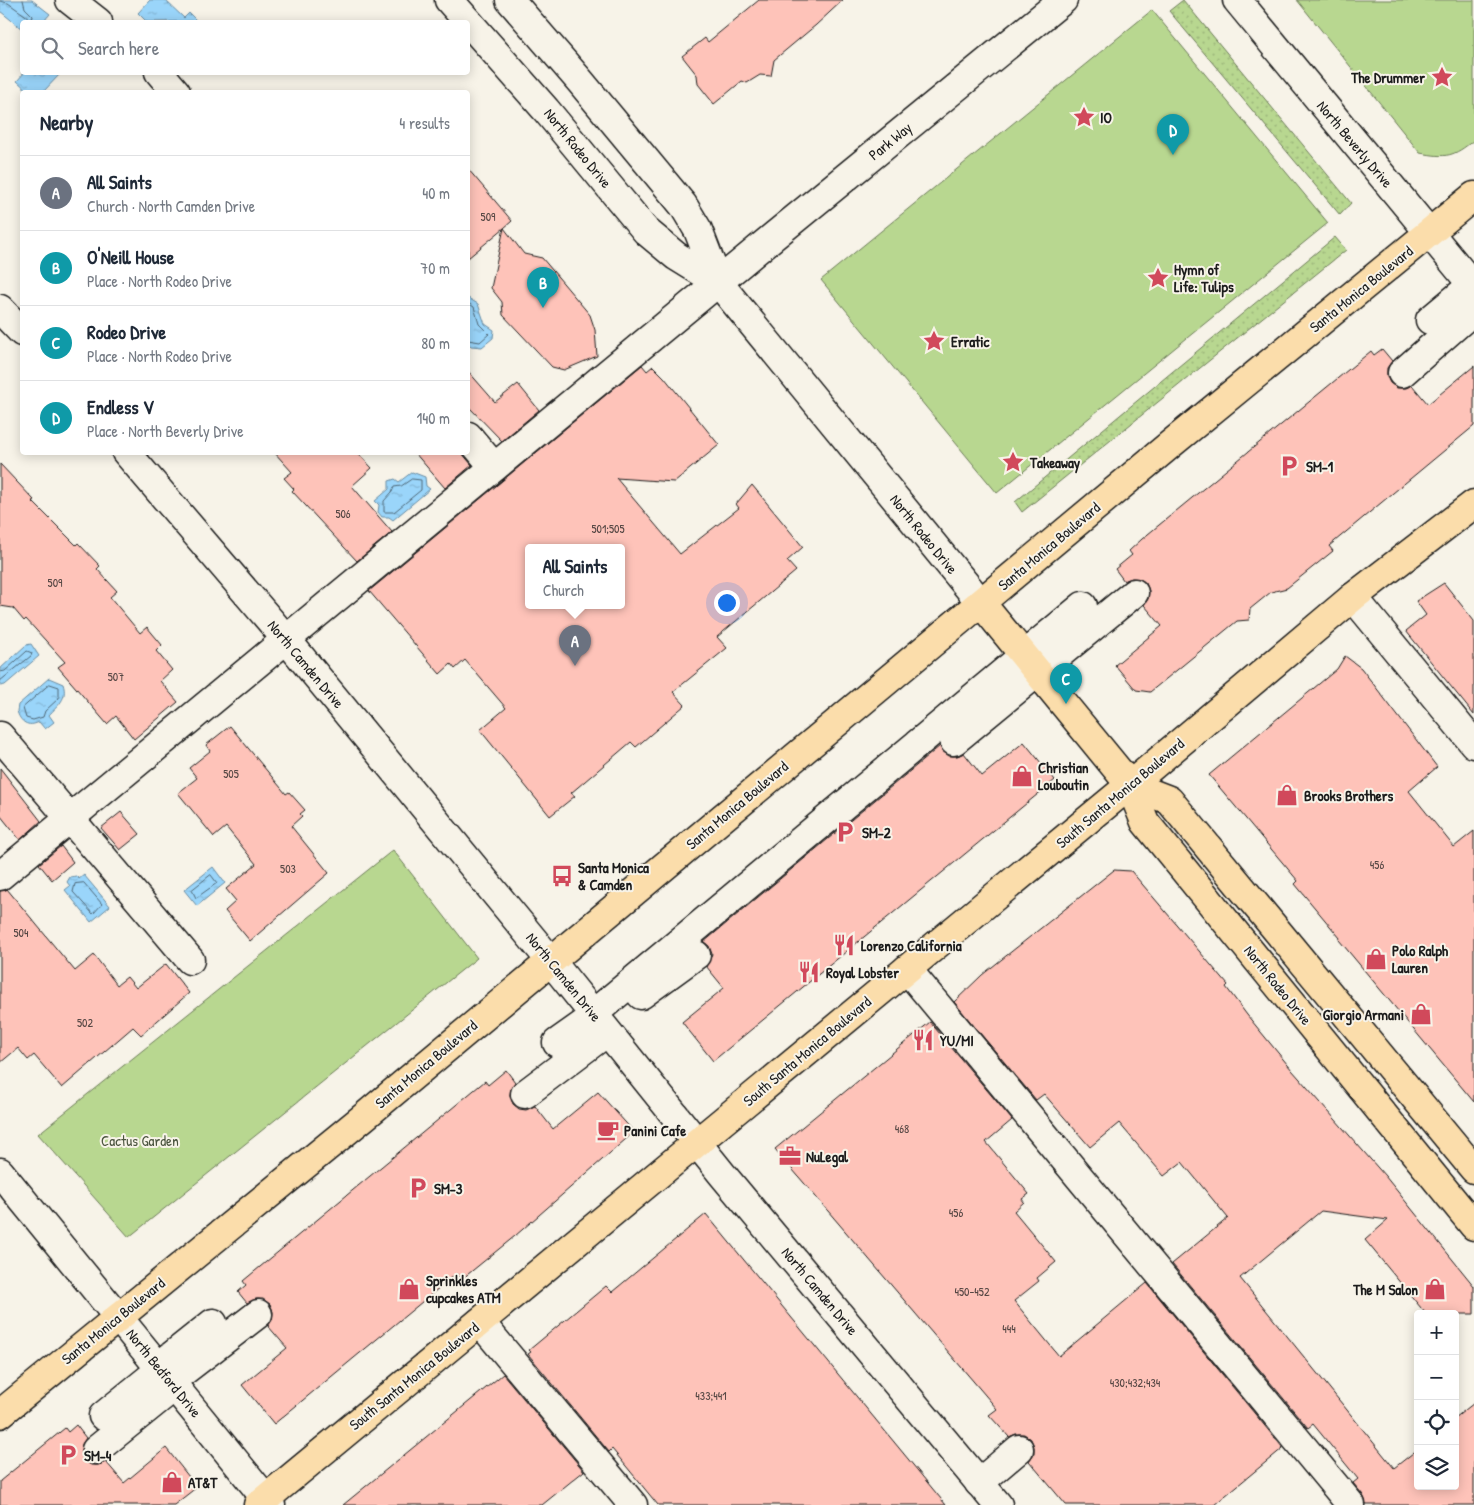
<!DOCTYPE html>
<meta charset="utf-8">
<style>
body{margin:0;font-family:"Patrick Hand",sans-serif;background:#f2f2f3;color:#1f2937}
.controls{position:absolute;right:15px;bottom:15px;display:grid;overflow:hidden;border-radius:5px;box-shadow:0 2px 12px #0003}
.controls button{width:45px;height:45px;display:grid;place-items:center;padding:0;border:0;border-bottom:1px solid #e0e1e3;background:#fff;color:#1f2937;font:25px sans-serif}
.you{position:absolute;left:726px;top:602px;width:18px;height:18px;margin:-12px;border:4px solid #fff;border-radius:50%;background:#1a73e8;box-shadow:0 0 0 8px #1a73e833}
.badge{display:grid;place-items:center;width:32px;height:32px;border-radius:50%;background:#d1495b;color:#fff;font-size:16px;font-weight:700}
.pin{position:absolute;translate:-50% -41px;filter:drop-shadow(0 1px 2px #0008)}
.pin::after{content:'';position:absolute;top:26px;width:18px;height:15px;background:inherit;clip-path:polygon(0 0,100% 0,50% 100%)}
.popup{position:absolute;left:525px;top:544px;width:100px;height:65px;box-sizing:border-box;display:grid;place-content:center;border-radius:5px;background:#fff;filter:drop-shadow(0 1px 4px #0005);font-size:16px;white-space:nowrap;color:#747a83}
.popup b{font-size:19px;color:#1f2937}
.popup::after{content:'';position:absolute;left:50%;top:100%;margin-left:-10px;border:10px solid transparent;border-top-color:#fff}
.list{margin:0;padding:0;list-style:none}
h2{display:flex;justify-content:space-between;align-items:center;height:65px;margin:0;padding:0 20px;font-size:21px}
h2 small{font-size:16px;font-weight:400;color:#747a83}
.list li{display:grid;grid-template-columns:32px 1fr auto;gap:15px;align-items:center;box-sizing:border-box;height:75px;padding:0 20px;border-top:1px solid #e0e1e3}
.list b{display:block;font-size:19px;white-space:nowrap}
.list p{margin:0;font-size:16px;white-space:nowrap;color:#747a83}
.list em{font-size:16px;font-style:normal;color:#747a83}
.icon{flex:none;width:28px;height:28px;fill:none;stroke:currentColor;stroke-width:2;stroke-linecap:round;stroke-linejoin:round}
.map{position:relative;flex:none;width:1474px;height:1505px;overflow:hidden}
.search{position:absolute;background:#fff;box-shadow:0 2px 12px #0003;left:20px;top:20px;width:450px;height:55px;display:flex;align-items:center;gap:12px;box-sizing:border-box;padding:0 18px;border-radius:5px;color:#747a83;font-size:19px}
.panel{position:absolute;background:#fff;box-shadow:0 2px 12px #0003;left:20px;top:90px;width:450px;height:365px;border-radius:5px}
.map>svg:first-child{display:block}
</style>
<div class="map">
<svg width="1474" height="1505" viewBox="0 0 1474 1505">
<defs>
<pattern id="grass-dots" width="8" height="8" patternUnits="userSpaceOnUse" patternTransform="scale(1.25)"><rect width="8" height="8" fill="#b8d790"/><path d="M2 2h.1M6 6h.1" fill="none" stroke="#9eb87c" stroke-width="1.8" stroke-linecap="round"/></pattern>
<pattern id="water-ripples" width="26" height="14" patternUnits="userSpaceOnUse" patternTransform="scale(1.25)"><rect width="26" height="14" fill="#9ad5fa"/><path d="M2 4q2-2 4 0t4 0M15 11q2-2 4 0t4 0" fill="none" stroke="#84b6d6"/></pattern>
</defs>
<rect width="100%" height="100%" fill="#f7f3e8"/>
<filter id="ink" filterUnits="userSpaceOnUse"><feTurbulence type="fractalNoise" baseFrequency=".02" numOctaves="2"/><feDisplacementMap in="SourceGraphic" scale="10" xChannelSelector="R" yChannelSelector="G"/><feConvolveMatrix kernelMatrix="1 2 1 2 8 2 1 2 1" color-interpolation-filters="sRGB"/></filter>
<g filter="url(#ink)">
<g fill="url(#grass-dots)" stroke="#6a7a56">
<polygon points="1183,0 1351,203 1340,215 1169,11"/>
<polygon points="1335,237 1346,250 1022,512 1015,502"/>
</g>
<g fill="#b8d790" stroke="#6a7a56">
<path d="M1297,0h177v140c-21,17 -27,18 -54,13z"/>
<polygon points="1152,10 1328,223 997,493 821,280"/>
<polygon points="393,850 477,958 129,1237 38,1134"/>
</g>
<g fill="url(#water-ripples)" stroke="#688ba1">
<polygon points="0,0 32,0 50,14 43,22 22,22 22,29 0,11"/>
<polygon points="150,0 165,0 184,18 189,13 197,21 147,22 138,13"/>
<polygon points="25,72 60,72 61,73 43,92 29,92 17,81"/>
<polygon points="468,298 478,304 485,324 494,330 493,338 482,347 471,346 468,343"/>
<polygon points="412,472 425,477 426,486 430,489 393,520 389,517 382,517 378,512 379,505 375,501 389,489 389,481 395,479 399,482"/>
<polygon points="31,644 39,656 5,685 0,686 0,669 26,645"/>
<path d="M49,678l14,6c5,15 -5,21 -14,31l5,7 -9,7 -6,-7c-11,6 -19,0 -22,-11l1,-6z"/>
<polygon points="213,867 225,883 197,906 184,890"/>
<polygon points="84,875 110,906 91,922 65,890 70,886 67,882 70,877 76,876 79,879"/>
</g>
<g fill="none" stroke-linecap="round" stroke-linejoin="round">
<g stroke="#4e6675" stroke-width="1">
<polyline points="0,1 8,3 32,20 33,16 25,8 23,0"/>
<polyline points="468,303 474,307 479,324 489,334 480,342 468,340"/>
<polygon points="412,479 421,480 421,490 394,512 384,512 384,501 392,492 394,487 401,486"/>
<polyline points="0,672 5,671 27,651 32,653 31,656 0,681"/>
<polygon points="50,684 59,687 59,698 45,711 43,717 33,720 26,718 23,708"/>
<polygon points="211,875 217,883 196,898 192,890"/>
<polygon points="84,883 102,904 93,914 73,892 75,884"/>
</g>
</g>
<g fill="#fec3b9" stroke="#1c1c1c" fill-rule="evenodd">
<polygon points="759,0 843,0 816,25 774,60 771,76 760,75 747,83 742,81 714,104 698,84 697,75 682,56 705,38 708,42"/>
<polygon points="468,169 512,221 504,228 524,254 542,258 590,315 595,330 597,356 564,370 552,367 503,315 502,302 491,288 504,228 468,258"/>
<polygon points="1382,349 1392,361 1387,368 1387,376 1390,383 1397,388 1406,388 1412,385 1428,404 1474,366 1474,426 1329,546 1333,551 1287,588 1271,592 1250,609 1249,620 1237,621 1150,692 1136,690 1115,665 1162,626 1144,605 1148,599 1149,591 1146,583 1140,579 1132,578 1124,581 1115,569 1132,555 1129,551 1142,539 1371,351 1374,355"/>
<path d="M642,365l5,6 6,-5 11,11 55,68 -45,37 -58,-4 64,76 59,-46 -3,-4 16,-19 51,62 -16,14 9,10 -79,66 10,11 -54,44 12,13 -49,42 -5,-5 -60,51 4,3 -25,20 -70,-86 26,-22 -41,-48 -10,9 -4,-5 -11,10 -71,-83zM529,547h92v58h-92z"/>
<polygon points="468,371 495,402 518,384 539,410 502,441 468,406"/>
<polygon points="274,452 357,452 372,468 352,486 392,532 357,561 292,491 294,489 284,478 292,472"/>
<polygon points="414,452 461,452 472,465 445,488"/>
<polygon points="0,464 34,500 32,501 76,545 78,543 100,566 97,569 117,591 110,597 140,633 147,627 162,645 156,651 172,670 160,681 178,702 134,739 116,716 107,724 58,667 65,662 26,619 24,621 13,608 0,606"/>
<polygon points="1444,583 1474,621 1474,715 1406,631 1426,615 1416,601"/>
<polygon points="1345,656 1361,668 1437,767 1409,791 1454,847 1474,831 1474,1102 1339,940 1340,938 1295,884 1298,881 1209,775 1337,669"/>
<polygon points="230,726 286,794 289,792 305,810 300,814 302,816 291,826 329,873 250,941 225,911 236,901 226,889 256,864 226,827 214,837 178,793 197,778 189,768 210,751 206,745"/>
<polygon points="1024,742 1055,780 713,1061 682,1022 724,988 706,966 712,954 709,946 704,942 940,746 942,751 949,756 957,756 964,753 982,776"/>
<polygon points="0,768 41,821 20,840 0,815"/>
<polygon points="121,812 140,834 120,850 101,828"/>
<polygon points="61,846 73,862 52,880 39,864"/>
<polygon points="1114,870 1131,871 1228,985 1226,987 1247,1015 1292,1070 1385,1176 1474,1286 1474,1314 1426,1314 1365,1240 1388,1220 1321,1211 1240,1278 1394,1468 1418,1449 1418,1486 1455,1486 1455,1418 1474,1403 1474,1505 1366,1505 1363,1495 1353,1483 1358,1479 1313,1424 1308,1428 1172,1264 1228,1218 1182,1162 1164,1176 1119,1123 1090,1147 1044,1094 1036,1100 954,1002 982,975"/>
<polygon points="7,889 75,971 94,955 117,985 127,977 136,988 166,964 189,993 141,1035 133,1027 62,1088 34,1055 28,1060 18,1048 0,1063 0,891"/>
<polygon points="930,1022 1012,1120 986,1142 1029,1194 1022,1199 1024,1202 1014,1211 1056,1262 1037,1278 1039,1281 1014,1301 1059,1356 1147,1283 1283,1448 1214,1505 1066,1505 1029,1461 1034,1454 1034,1447 1031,1439 1024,1434 1016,1434 1009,1437 989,1415 997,1409 775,1149"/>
<polygon points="506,1070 515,1082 511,1088 510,1095 513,1104 519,1109 526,1110 535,1106 553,1129 598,1092 634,1132 515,1236 462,1279 457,1274 451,1278 274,1424 242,1385 287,1348 268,1326 272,1320 273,1312 270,1304 263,1299 256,1299 247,1303 238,1292 246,1285 243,1281 485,1081 488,1085"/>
<polygon points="706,1214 946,1505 658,1505 612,1449 609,1452 528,1354 531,1352 529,1350 606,1286 612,1292"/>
<polygon points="503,1374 584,1471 542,1505 343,1505"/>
<polygon points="76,1425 86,1438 82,1444 81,1452 84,1460 91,1465 98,1465 106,1462 124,1483 166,1448 197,1487 174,1505 0,1505 0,1481 65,1428 68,1432"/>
</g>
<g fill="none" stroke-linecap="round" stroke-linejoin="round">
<g stroke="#1c1c1c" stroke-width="31">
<g id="minor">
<polyline points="70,0 98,22"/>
<polyline points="449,0 546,110 646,231 676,256 718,282"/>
<polyline points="510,0 580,81 683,205 698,230 718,282 981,603"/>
<polyline points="1237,0 1474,287"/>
<polyline points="159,72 176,92"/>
<polyline points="0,309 22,332"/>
<polyline points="1430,320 1472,285"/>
<polyline points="1402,373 1474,310"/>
<polyline points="468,436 494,467"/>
<polyline points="126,452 286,639 550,960 722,1174 998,1505"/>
<polyline points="1353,597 1474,744"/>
<polyline points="0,736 190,960"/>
<polyline points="954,741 1134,593"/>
<polyline points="0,876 774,236 1063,0"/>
<polyline points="907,969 1351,1505"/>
<polyline points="641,995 696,955"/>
<polyline points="593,1014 1083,606"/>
<polyline points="557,1043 595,1016"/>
<polyline points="525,1094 607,1032"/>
<polyline points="0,1172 271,1505"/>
<polyline points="480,1322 633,1505"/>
<polyline points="159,1366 213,1323"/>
<polyline points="171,1381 258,1314"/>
<polyline points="103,1416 161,1369"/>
<polyline points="96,1450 175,1386"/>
<polyline points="979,1483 1019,1449"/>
</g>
</g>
<g stroke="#1c1c1c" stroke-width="31">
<g id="major">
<polyline points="981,603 1130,785 1145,822 1474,1226"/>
<polyline points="1130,785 1169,800 1474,1169"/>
<polyline points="0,1414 365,1116 1172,443 1474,196"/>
<polyline points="258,1505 1130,785 1353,597 1474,504"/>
</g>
</g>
<use href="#minor" stroke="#f7f3e8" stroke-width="28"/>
<use href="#major" stroke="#fbddab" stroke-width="28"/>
</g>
</g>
<defs>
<g id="sight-bare" transform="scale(1.725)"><path d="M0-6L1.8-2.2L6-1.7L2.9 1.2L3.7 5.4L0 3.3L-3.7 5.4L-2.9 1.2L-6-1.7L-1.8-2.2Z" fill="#d1495b" stroke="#f7f3e8" stroke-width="2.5" paint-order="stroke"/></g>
<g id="parking-bare" transform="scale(1.725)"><path d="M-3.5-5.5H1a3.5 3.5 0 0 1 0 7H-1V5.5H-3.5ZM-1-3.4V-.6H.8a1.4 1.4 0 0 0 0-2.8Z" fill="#d1495b" stroke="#f7f3e8" stroke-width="2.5" paint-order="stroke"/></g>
<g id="shop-bare" transform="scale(1.725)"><path d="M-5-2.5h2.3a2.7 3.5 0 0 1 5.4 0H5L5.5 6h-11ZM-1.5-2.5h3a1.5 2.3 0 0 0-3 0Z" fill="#d1495b" stroke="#f7f3e8" stroke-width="2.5" paint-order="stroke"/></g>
<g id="bus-bare" transform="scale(1.725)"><path d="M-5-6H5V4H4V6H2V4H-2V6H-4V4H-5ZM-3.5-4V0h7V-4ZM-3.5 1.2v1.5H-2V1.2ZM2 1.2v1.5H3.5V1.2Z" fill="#d1495b" stroke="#f7f3e8" stroke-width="2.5" paint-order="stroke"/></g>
<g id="restaurant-bare" transform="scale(1.725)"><path d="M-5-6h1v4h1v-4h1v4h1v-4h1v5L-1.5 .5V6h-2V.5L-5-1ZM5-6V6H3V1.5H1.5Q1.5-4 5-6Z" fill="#d1495b" stroke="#f7f3e8" stroke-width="2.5" paint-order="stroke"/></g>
<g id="cafe-bare" transform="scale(1.725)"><path d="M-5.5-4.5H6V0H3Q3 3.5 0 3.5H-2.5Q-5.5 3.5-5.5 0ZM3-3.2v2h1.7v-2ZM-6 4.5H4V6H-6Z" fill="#d1495b" stroke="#f7f3e8" stroke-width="2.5" paint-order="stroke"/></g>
<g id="office-bare" transform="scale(1.725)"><path d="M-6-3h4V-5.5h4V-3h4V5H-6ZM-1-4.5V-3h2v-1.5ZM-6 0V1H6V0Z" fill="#d1495b" stroke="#f7f3e8" stroke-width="2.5" paint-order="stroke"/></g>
</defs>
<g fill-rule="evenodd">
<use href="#sight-bare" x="1442" y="77"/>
<use href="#sight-bare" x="1084" y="117"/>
<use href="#sight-bare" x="1158" y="278"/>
<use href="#sight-bare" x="934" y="341"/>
<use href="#sight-bare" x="1013" y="462"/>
<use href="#parking-bare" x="1289" y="466"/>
<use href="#shop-bare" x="1022" y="776"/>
<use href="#shop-bare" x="1287" y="795"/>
<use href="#parking-bare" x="845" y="832"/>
<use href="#bus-bare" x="562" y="876"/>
<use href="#restaurant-bare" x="844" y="945"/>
<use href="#shop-bare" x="1376" y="959"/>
<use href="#restaurant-bare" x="809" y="972"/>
<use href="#shop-bare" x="1421" y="1014"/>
<use href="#restaurant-bare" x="923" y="1040"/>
<use href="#cafe-bare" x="608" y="1130"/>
<use href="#office-bare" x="790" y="1156"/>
<use href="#parking-bare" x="418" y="1188"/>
<use href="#shop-bare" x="409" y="1289"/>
<use href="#shop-bare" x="1435" y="1289"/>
<use href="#parking-bare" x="68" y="1455"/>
<use href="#shop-bare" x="172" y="1482"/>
</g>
<g text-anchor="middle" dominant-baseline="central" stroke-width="4" stroke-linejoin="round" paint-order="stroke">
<g font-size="12" fill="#544643">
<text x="488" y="216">509</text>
<text x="343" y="513">506</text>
<text x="608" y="528">501;505</text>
<text x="55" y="582">509</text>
<text x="116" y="676">507</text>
<text x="231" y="773">505</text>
<text x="1377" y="864">456</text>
<text x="288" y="868">503</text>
<text x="21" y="932">504</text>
<text x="85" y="1022">502</text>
<text x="902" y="1128">468</text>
<text x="956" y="1212">456</text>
<text x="972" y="1291">450-452</text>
<text x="1009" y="1328">444</text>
<text x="1135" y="1382">430;432;434</text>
<text x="711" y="1395">433;441</text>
</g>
<g font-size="15" font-weight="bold" fill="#1c1c1c" stroke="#f7f3e8" text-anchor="start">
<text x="1425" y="77" text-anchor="end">The Drummer</text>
<text x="1100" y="117">IO</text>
<text x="1174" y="269">Hymn of<tspan x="1174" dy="17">Life: Tulips</tspan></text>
<text x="951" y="341">Erratic</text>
<text x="1030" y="462">Takeaway</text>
<text x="1306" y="466">SM-1</text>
<text x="1038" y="767">Christian<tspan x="1038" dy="17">Louboutin</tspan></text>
<text x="1304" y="795">Brooks Brothers</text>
<text x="862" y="832">SM-2</text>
<text x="578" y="867">Santa Monica<tspan x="578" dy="17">&amp; Camden</tspan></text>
<text x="861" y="945">Lorenzo California</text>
<text x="1392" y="950">Polo Ralph<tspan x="1392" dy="17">Lauren</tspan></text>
<text x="826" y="972">Royal Lobster</text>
<text x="1404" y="1014" text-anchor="end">Giorgio Armani</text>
<text x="940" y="1040">YU/MI</text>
<text x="624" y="1130">Panini Cafe</text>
<text x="806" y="1156">NuLegal</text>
<text x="434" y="1188">SM-3</text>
<text x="426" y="1280">Sprinkles<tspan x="426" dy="17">cupcakes ATM</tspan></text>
<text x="1418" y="1289" text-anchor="end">The M Salon</text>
<text x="84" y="1455">SM-4</text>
<text x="188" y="1482">AT&amp;T</text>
</g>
<g font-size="15" fill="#1c1c1c" stroke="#f7f3e8">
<text transform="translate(890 141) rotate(-39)">Park Way</text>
<text transform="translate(1355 144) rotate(50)">North Beverly Drive</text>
<text transform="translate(578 148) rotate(51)">North Rodeo Drive</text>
<text transform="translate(1361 289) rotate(-39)">Santa Monica Boulevard</text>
<text transform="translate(924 534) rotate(51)">North Rodeo Drive</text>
<text transform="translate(1049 546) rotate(-40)">Santa Monica Boulevard</text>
<text transform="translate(306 664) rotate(50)">North Camden Drive</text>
<text transform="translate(1120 793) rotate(-40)">South Santa Monica Boulevard</text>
<text transform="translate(737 805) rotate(-40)">Santa Monica Boulevard</text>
<text transform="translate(564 977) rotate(51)">North Camden Drive</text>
<text transform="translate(1278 985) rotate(51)">North Rodeo Drive</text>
<text transform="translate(807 1051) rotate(-40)">South Santa Monica Boulevard</text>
<text transform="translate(426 1064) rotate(-40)">Santa Monica Boulevard</text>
<text transform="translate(820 1291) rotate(50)">North Camden Drive</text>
<text transform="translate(113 1321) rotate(-39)">Santa Monica Boulevard</text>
<text transform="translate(164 1373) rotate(51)">North Bedford Drive</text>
<text transform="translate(414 1376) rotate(-39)">South Santa Monica Boulevard</text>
</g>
<g font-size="15" fill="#4b543f" stroke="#f7f3e8">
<text x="140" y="1140">Cactus Garden</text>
</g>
</g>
</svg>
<div class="controls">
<button>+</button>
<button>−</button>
<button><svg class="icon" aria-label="locate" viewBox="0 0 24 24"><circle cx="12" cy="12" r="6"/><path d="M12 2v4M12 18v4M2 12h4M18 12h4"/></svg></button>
<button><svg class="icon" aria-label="layers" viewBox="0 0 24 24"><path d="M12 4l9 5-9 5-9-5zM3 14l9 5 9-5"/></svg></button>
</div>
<div class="you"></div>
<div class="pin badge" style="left:575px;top:666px;background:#6b7280">A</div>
<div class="popup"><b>All Saints</b>Church</div>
<div class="pin badge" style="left:543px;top:308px;background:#0f9aa8">B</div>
<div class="pin badge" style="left:1066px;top:704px;background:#0f9aa8">C</div>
<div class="pin badge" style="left:1173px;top:155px;background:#0f9aa8">D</div>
<div class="search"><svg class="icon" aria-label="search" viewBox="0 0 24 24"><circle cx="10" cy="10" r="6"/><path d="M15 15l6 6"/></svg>Search here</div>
<section class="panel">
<h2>Nearby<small>4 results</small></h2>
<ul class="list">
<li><span class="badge" style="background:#6b7280">A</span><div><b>All Saints</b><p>Church · North Camden Drive</p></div><em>40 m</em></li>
<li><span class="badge" style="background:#0f9aa8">B</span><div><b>O'Neill House</b><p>Place · North Rodeo Drive</p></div><em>70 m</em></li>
<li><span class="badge" style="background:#0f9aa8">C</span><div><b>Rodeo Drive</b><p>Place · North Rodeo Drive</p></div><em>80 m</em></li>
<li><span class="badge" style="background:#0f9aa8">D</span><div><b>Endless V</b><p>Place · North Beverly Drive</p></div><em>140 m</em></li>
</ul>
</section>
</div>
